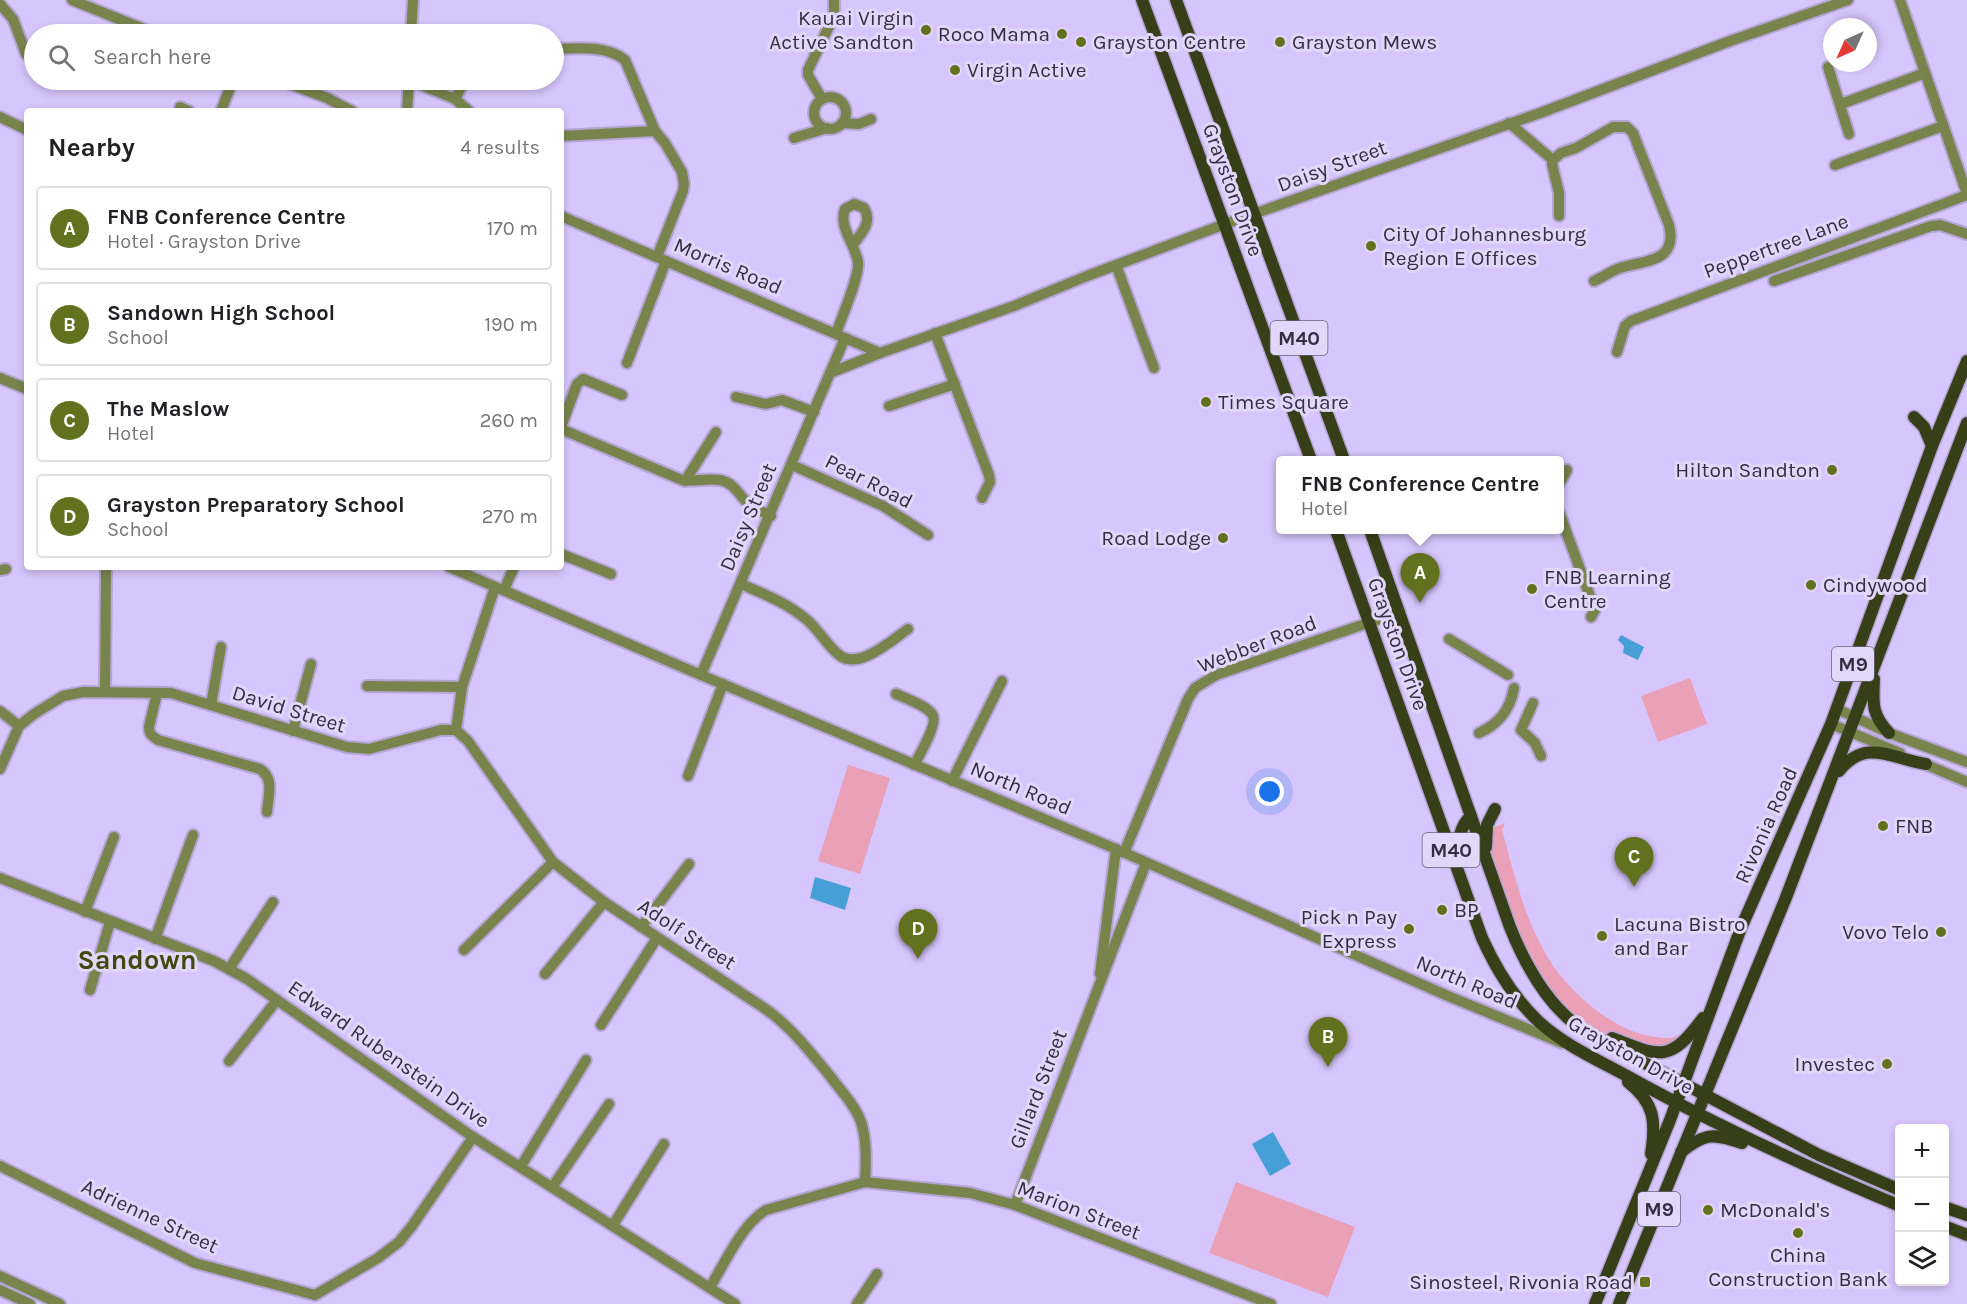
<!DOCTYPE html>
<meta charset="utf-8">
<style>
body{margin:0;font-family:Karla,sans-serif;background:#f2f2f2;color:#202124}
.controls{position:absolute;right:18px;bottom:18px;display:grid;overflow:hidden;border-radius:6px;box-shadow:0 3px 9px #0003}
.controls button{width:54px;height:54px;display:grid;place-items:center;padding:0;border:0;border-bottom:2px solid #e0e0e0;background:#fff;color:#202124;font:30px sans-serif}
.compass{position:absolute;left:1823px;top:18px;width:54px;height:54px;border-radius:50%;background:#fff;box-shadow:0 3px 9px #0003;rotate:225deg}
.you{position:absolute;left:1270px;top:792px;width:21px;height:21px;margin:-15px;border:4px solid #fff;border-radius:50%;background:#1a73e8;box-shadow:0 0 0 9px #1a73e833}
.badge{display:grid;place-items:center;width:39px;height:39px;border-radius:50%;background:#62711d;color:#fff;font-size:20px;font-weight:700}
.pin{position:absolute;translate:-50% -50px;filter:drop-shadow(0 2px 3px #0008)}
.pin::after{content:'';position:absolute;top:32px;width:21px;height:18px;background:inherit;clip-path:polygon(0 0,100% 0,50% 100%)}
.popup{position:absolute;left:1276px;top:456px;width:288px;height:78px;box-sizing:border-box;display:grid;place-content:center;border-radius:6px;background:#fff;filter:drop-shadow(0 2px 4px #0005);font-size:20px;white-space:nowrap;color:#757577}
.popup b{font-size:22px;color:#202124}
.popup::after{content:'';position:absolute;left:50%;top:100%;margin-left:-12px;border:12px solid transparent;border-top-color:#fff}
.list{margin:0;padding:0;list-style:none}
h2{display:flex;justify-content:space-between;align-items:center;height:78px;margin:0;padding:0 24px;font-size:26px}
h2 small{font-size:20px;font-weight:400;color:#757577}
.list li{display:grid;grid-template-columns:39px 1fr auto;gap:18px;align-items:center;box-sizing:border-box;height:84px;margin:0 12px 12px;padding:0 12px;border:2px solid #e0e0e0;border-radius:6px}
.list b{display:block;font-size:22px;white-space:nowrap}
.list p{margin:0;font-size:20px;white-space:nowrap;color:#757577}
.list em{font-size:20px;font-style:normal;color:#757577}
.icon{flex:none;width:33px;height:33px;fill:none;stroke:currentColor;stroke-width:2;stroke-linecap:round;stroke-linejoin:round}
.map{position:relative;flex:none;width:1967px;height:1304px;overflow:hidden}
.search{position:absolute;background:#fff;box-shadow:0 3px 9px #0003;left:24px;top:24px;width:540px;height:66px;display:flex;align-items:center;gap:15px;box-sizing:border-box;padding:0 21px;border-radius:33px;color:#757577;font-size:22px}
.panel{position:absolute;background:#fff;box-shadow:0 3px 9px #0003;left:24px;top:108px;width:540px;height:462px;border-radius:6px}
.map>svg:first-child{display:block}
</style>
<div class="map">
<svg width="1967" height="1304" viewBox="0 0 1967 1304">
<rect width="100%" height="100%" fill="#d7c6fd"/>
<g fill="#eaa0b7">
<polygon points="1690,678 1707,724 1658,742 1641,696"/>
<polygon points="848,765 890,778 860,874 818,861"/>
<path d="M1505,823l-3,7c12,43 22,88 45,126 20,35 67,76 108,81 7,1 16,2 22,-1 8,-3 16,-17 22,-23l6,4 -26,31 -48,-1 -56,-26 -34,-37 -67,-150z"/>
<polygon points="1236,1182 1355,1227 1328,1297 1209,1253"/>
</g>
<g fill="#46a0d7">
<polygon points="1621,635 1644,647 1638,660 1623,653 1624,646 1618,640"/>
<polygon points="815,877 851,888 845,910 810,898"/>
<polygon points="1273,1132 1291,1164 1270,1176 1252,1144"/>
</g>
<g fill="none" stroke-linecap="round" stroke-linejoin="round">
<g stroke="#b3a5d4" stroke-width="14">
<g id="minor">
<polyline points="72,0 156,34"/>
<polyline points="1900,0 1967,194"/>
<polyline points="0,4 13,19 26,54 34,61"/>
<polyline points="411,34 413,0"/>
<path d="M554,49c22,-1 53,-4 71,11l30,71 10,12 17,29 2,12 -1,7 -26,66"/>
<polyline points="1828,67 1849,134"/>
<polyline points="279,80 327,98 352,111"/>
<polyline points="409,80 455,99 469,111"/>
<circle cx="830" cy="113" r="16"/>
<polyline points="455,99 465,80"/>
<polyline points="822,99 808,75 808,70 834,16 834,0"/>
<polyline points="1841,104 1925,73"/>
<polyline points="180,107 189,111"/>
<polyline points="221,111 233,80"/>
<polyline points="407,111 409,80"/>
<polyline points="0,117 27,130"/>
<polyline points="842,123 859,124 871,119"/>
<polyline points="1509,123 1553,160"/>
<polyline points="561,136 655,131"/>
<polyline points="794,138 827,128"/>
<polyline points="1835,165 1943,126"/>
<polyline points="561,216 880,353"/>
<path d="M1559,216v-23l-7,-29 1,-4 8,-7 15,-5 37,-21h14l6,6 36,92c9,37 -23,35 -49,43 -9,3 -17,9 -26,13"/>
<polyline points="1116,265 1154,368"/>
<polyline points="1774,281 1931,226 1940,225 1967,234"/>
<polyline points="935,333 989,475 990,482 982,498"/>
<path d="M836,334c5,-16 24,-58 22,-72 -3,-18 -20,-36 -13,-53l9,-5 10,4c9,15 -3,25 -11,37"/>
<polyline points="1617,352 1625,326 1631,321 1967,195"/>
<polyline points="627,363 666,261"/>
<polyline points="830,373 845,338"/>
<polyline points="0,378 27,389"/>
<polyline points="736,397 766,404 782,400 814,412"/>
<polyline points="889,406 955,384"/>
<polyline points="561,427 577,384 583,379 622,395"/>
<path d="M561,429l121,51c12,2 26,-2 38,0 15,3 19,16 29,24 6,5 15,8 22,12"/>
<polyline points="792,465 883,506 928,535"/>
<polyline points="685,481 716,432"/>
<polyline points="1559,484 1567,470"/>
<polyline points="1559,512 1595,610 1591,617"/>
<polyline points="561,554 611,574"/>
<polyline points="449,567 701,675 1116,849 1448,996 1562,1043"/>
<polyline points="0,570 6,569"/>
<path d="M741,584c23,10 46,19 65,35 13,11 20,25 32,35 19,18 54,-14 70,-25"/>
<polyline points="504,590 514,567"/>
<polyline points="1449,639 1508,675"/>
<polyline points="701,675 830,373 880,353 1014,306 1087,276 1225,224 1540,113 1730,41 1848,0"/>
<polyline points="367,686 462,687"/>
<polyline points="105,692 106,567"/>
<path d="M157,693l-8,34c0,7 3,9 9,13l102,29c15,10 8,27 7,43"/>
<path d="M896,694c9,4 34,13 37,22 4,9 -14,40 -19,49"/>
<polyline points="1533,703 1521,730 1535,743 1541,756"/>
<polyline points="211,705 221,647"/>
<polyline points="1837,709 1889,733 1967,762"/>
<polyline points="0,711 19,726"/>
<polyline points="1831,724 1900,753"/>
<path d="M456,730l12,11 85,121 51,40 163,108c25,18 43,42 63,66 11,15 25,29 31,46 6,18 5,41 4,60"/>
<polyline points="293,731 311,664"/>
<path d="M1479,733c20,-9 31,-23 35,-45"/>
<polyline points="1920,762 1967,782"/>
<polyline points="0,769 19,726 34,714 63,696 83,692 171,693 347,747 369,749 441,730 456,730 462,687 495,587"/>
<polyline points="688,776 723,684"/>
<polyline points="952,781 1002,681"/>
<polyline points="1124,853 1188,699 1195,688 1216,675 1400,612"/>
<polyline points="0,878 214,961 247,979 473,1137 735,1304"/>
<polyline points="85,912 114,837"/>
<polyline points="641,927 689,864"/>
<polyline points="155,939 193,835"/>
<polyline points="464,950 553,862"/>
<polyline points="229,969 273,902"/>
<polyline points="545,974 604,902"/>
<polyline points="1100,974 1116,849"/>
<polyline points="90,990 110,922"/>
<polyline points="601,1025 657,938"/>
<polyline points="229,1061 277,1000"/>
<polyline points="0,1166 195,1263 315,1295"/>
<polyline points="521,1166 586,1060"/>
<polyline points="553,1186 609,1104"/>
<polyline points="1015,1205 1146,863"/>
<polyline points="613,1225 664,1144"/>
<polyline points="0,1276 60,1304"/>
<path d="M710,1287c15,-24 32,-63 56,-77l99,-28 105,11 45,12 256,99"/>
<polyline points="0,1290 30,1304"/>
<polyline points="315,1295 378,1258 399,1242 412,1226 473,1137"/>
<polyline points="857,1304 877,1274"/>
</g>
</g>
<g stroke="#b3a5d4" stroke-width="15">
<g id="major">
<polyline points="1142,0 1311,460"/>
<polyline points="1176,0 1344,460"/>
<polyline points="1914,417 1924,427 1932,446"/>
<path d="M1336,530l146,408c14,31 31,59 56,83 26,24 58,38 89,55 88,49 180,91 273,130"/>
<path d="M1370,530l140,397c14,35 34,73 65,97 8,6 18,11 28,17l216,114 81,35"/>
<path d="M1874,679c-1,24 -3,35 15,54"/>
<path d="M1839,771c27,-34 53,-12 87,-7"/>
<polyline points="1486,847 1487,825 1495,809"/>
<path d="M1456,861c2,-16 2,-33 15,-45"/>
<path d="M1612,1038c48,19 58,25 91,-20"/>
<path d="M1628,1082c27,21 28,40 23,72"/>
<path d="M1681,1152c24,-19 32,-19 61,-9"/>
<polyline points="1944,1207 1967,1215"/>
<polyline points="1944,1226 1967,1235"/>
<polyline points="1595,1304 1670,1120 1741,928 1831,724 1932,446 1967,361"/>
<polyline points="1619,1304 1785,900 1967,423"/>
</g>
</g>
<use href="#minor" stroke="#78844c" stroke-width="10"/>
<use href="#major" stroke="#373f18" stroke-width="12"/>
</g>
<g fill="#62711d" stroke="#e1d7f9" stroke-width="2">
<circle cx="926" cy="30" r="6"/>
<circle cx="1062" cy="34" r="6"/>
<circle cx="1081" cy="42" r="6"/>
<circle cx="1280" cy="42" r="6"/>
<circle cx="955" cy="70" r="6"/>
<circle cx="1371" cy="246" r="6"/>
<circle cx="1206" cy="402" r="6"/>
<circle cx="1832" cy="470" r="6"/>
<circle cx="1223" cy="538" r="6"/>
<circle cx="1811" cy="585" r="6"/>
<circle cx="1532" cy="589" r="6"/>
<circle cx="1883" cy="826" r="6"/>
<circle cx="1442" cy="910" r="6"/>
<circle cx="1409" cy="929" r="6"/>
<circle cx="1941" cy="932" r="6"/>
<circle cx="1602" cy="936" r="6"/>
<circle cx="1887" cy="1064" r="6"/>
<circle cx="1708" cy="1210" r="6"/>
<circle cx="1798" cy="1233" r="6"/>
<rect x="1639" y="1276" width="12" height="12" rx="3"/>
</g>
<g text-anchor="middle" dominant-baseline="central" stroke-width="6" stroke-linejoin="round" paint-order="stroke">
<g fill="#e1d7f9" stroke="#69617a" stroke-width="1.5">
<rect x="1270.5" y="321" width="57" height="34" rx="4.5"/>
<rect x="1832" y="647" width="42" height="34" rx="4.5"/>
<rect x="1422.5" y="833" width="57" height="34" rx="4.5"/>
<rect x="1638" y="1192" width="42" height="34" rx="4.5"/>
</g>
<g font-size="20" font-weight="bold" fill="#352e43">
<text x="1299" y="338">M40</text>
<text x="1853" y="664">M9</text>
<text x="1451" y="850">M40</text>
<text x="1659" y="1209">M9</text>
</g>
<g font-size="21" fill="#352e43" stroke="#e1d7f9" text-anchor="start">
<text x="914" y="18" text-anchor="end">Kauai Virgin<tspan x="914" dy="24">Active Sandton</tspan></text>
<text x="1050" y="34" text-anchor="end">Roco Mama</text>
<text x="1093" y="42">Grayston Centre</text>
<text x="1292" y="42">Grayston Mews</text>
<text x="967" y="70">Virgin Active</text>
<text x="1383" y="234">City Of Johannesburg<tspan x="1383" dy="24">Region E Offices</tspan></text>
<text x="1218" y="402">Times Square</text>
<text x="1820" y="470" text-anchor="end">Hilton Sandton</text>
<text x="1211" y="538" text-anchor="end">Road Lodge</text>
<text x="1544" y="577">FNB Learning<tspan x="1544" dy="24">Centre</tspan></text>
<text x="1823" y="585">Cindywood</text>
<text x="1895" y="826">FNB</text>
<text x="1454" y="910">BP</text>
<text x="1397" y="917" text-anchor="end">Pick n Pay<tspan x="1397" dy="24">Express</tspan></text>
<text x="1614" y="924">Lacuna Bistro<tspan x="1614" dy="24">and Bar</tspan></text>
<text x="1929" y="932" text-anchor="end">Vovo Telo</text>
<text x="1875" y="1064" text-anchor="end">Investec</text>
<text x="1720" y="1210">McDonald's</text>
<text x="1798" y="1255" text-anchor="middle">China<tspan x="1798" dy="24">Construction Bank</tspan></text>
<text x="1633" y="1282" text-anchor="end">Sinosteel, Rivonia Road</text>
</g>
<g font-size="21" fill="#352e43" stroke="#e1d7f9">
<text transform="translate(1332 166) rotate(-20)">Daisy Street</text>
<text transform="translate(1233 190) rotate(70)">Grayston Drive</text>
<text transform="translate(1776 246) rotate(-20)">Peppertree Lane</text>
<text transform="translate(728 266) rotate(23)">Morris Road</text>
<text transform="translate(869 481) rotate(27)">Pear Road</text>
<text transform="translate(748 517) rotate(-67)">Daisy Street</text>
<text transform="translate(1257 644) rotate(-21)">Webber Road</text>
<text transform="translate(1398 644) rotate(70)">Grayston Drive</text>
<text transform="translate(289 709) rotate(17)">David Street</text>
<text transform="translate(1021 788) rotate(23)">North Road</text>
<text transform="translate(1766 825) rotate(-66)">Rivonia Road</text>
<text transform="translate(687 934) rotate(33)">Adolf Street</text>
<text transform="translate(1467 982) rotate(23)">North Road</text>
<text transform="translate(389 1054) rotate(35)">Edward Rubenstein Drive</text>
<text transform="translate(1631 1055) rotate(29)">Grayston Drive</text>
<text transform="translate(1038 1089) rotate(-69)">Gillard Street</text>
<text transform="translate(1079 1210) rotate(21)">Marion Street</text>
<text transform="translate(150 1216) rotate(25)">Adrienne Street</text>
</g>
<g font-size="27" font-weight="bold" fill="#3f4910" stroke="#e1d7f9">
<text x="137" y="960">Sandown</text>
</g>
</g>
</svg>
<div class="controls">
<button>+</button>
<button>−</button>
<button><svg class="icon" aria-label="layers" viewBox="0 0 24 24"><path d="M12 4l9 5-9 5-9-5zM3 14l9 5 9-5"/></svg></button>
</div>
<svg class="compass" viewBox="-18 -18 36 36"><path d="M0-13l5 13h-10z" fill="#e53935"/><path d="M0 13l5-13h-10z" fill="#757577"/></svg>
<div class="you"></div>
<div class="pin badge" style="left:1420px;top:603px">A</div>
<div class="popup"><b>FNB Conference Centre</b>Hotel</div>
<div class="pin badge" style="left:1328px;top:1067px">B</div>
<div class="pin badge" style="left:1634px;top:887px">C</div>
<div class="pin badge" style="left:918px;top:959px">D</div>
<div class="search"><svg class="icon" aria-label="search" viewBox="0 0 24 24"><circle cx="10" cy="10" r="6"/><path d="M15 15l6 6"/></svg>Search here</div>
<section class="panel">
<h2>Nearby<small>4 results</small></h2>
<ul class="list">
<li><span class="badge">A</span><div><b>FNB Conference Centre</b><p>Hotel · Grayston Drive</p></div><em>170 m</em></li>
<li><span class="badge">B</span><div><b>Sandown High School</b><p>School</p></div><em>190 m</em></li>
<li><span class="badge">C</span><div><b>The Maslow</b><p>Hotel</p></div><em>260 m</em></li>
<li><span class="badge">D</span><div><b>Grayston Preparatory School</b><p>School</p></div><em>270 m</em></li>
</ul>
</section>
</div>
